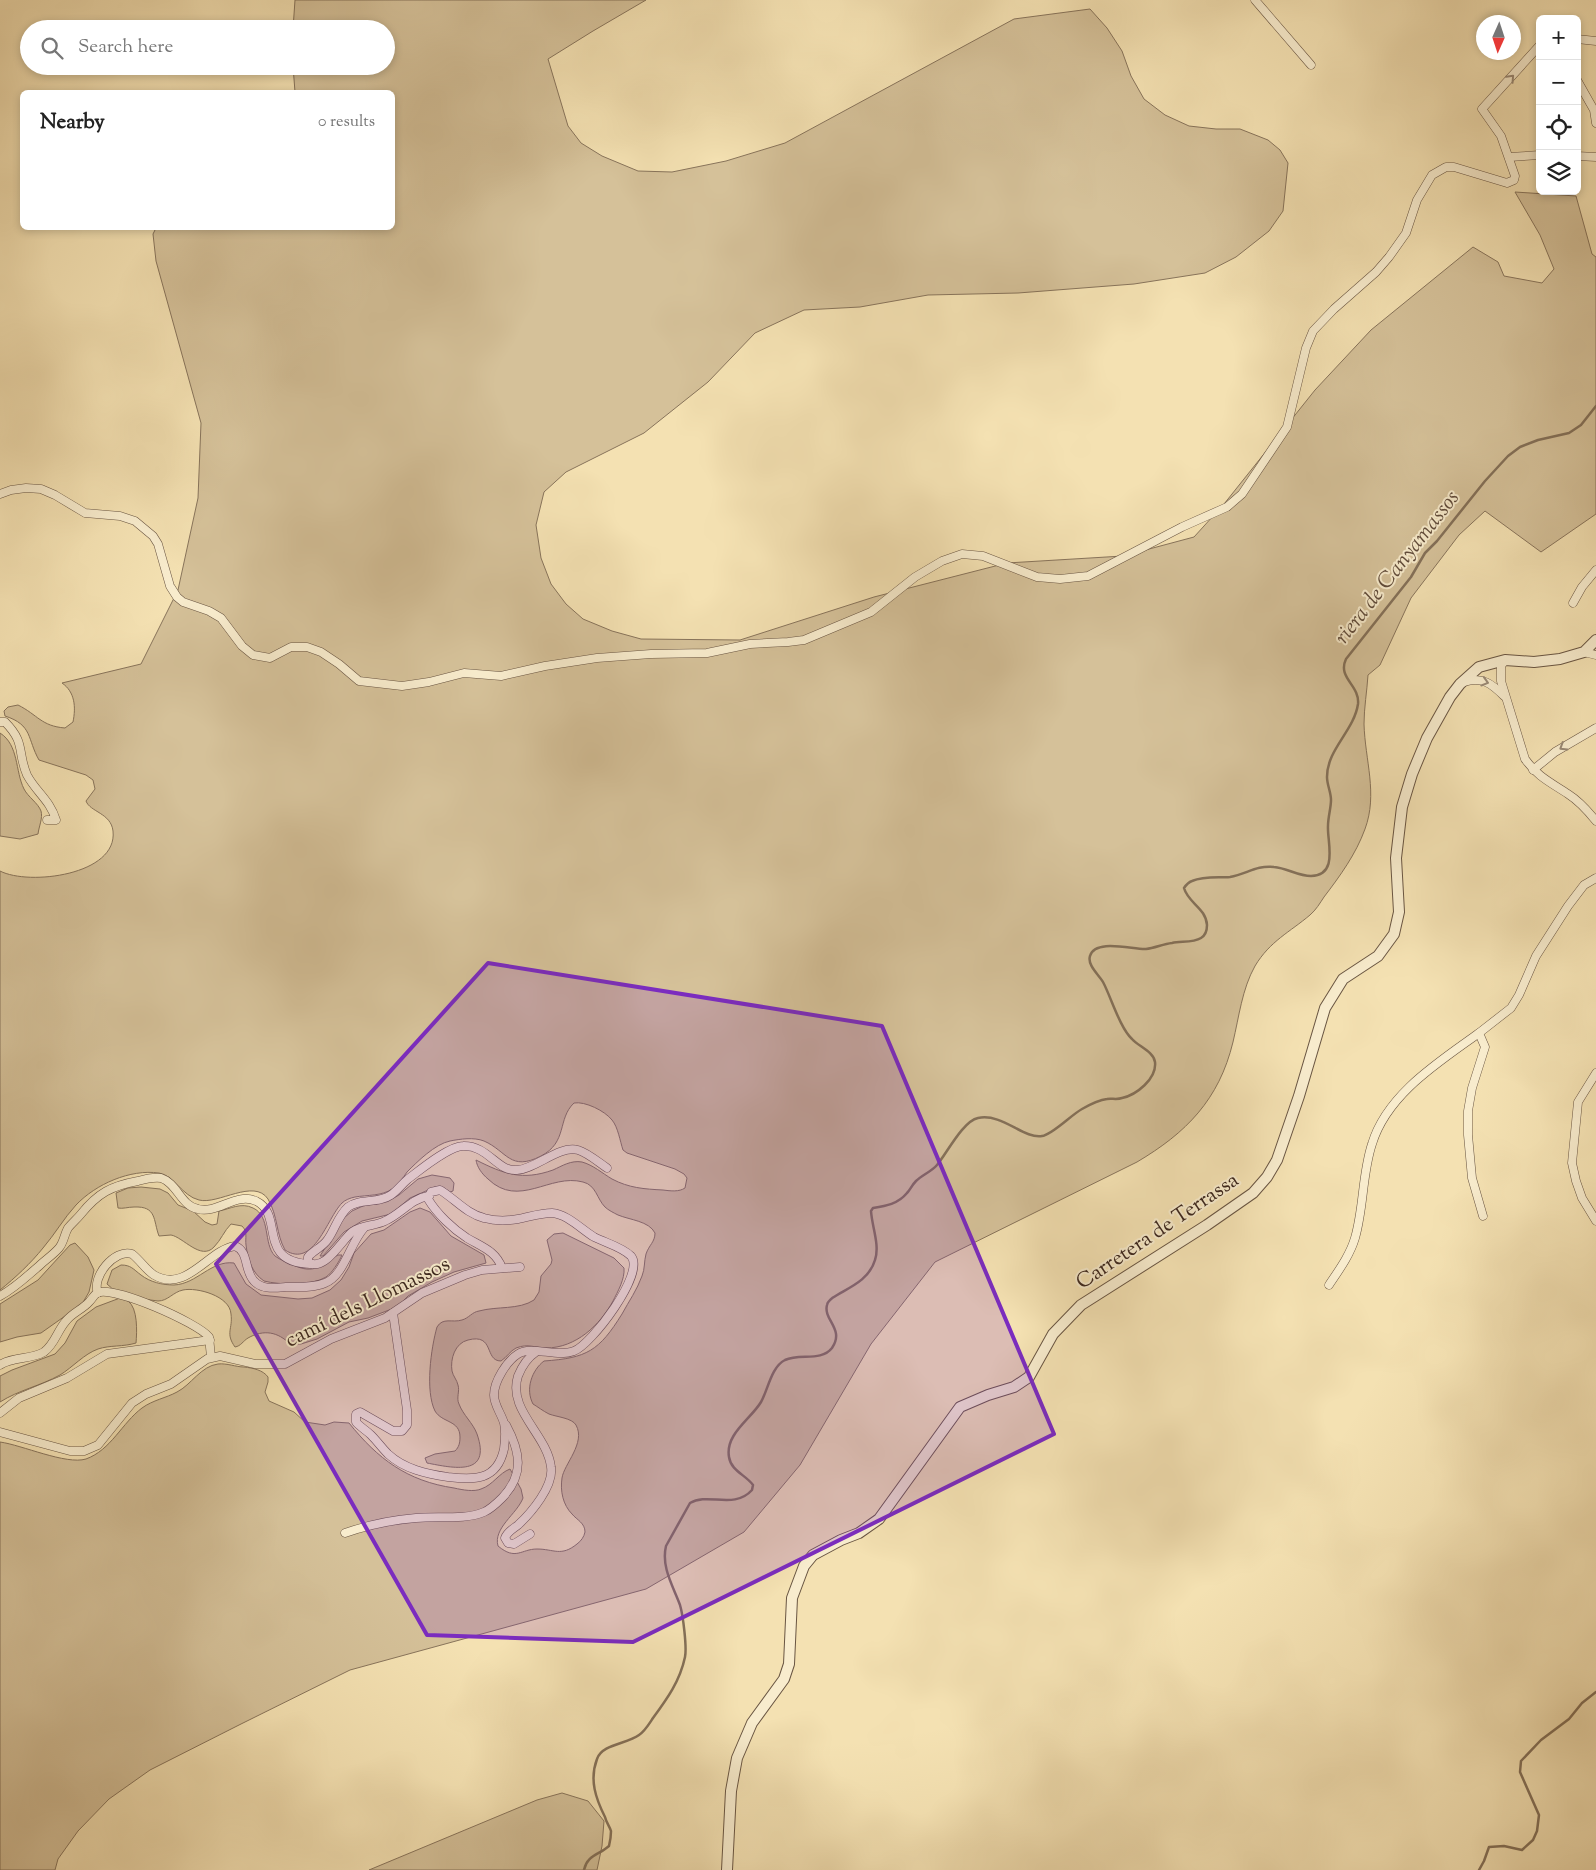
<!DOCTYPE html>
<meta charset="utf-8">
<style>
body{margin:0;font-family:"Sorts Mill Goudy",serif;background:#f6f6f6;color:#222}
.controls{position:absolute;right:15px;top:15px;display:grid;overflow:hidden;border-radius:8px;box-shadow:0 2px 8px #0003}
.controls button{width:45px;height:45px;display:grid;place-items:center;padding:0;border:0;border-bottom:1px solid #e0e0e0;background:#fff;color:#222;font:25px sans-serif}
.compass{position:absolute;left:1476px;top:15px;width:45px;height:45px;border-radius:50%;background:#fff;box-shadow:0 2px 8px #0003;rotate:183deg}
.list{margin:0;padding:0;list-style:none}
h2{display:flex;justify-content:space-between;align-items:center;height:65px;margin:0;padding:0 20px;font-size:21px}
h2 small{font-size:16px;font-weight:400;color:#767676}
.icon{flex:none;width:28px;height:28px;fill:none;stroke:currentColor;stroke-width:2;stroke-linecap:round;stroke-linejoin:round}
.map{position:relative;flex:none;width:1596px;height:1870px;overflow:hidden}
.search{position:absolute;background:#fff;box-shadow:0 2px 8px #0003;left:20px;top:20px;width:375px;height:55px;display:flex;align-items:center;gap:12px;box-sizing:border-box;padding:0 18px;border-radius:28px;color:#767676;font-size:19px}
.panel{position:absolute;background:#fff;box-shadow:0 2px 8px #0003;left:20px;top:90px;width:375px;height:140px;border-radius:8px}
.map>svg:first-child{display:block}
</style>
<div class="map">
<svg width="1596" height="1870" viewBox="0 0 1596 1870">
<rect width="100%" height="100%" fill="#f4e1b2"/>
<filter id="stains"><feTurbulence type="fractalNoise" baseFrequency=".004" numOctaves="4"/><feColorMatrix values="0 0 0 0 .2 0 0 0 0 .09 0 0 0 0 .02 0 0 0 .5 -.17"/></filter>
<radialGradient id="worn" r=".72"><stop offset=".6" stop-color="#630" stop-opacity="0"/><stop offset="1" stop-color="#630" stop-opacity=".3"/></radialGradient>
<g fill="#d5c199" stroke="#88745b">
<path d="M295,0h351l-53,31 -45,28 20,67 13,17 21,13 36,15 34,1 54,-11 59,-18 229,-124 76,-10 17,19 15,23 9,25 13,23 21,16 24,11 27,3h24l28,11 12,10 8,13 -5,48 -14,20 -33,26 -31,16 -71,11 -116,9 -90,2 -68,12 -56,3 -49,23 -47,49 -64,51 -78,39 -22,20 -8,33 5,33 10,26 15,20 17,15 29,12 29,8 99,1 134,-43 133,-34 116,-7 71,-19 30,-33 91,-114 56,-60 102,-83 25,15 6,14 38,7 12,-14 -14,-34 -25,-43 61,4 16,58 4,3v257l-55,38 -56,-41 -26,24 -48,63 -31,67 -12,10c-1,16 -4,33 -4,49 1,36 14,70 1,105 -9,25 -25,47 -41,68 -4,6 -8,13 -14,18 -20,17 -40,26 -55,51 -13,23 -16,51 -22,76 -14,58 -47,91 -96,120l-202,100 -64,82 -71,121 -56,67 -98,57 -296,81 -109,54 -91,46 -41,29 -31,32 -20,28 -3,11h-55v-428c22,3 66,23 86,17 25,-9 36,-36 56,-51 11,-8 24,-10 35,-16 14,-7 24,-26 41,-28 9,-1 18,3 26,3 9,1 19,3 24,10v5l-3,10 4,9 25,11 11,10 20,3 9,-3 15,1c29,36 58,58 105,65 9,2 20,4 27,1 12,-4 18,-16 29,-20l11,20 2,9c-6,16 -30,30 -25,48 18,15 23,3 39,3 17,0 24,8 40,-5 4,-3 7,-7 8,-12 0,-9 -8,-12 -13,-18 -9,-9 -12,-23 -10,-36 2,-14 24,-35 14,-53 -4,-7 -19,-8 -27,-11 -6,-3 -11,-7 -16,-10 -8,-15 -1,-34 11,-43 43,-3 55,-10 78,-47 7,-13 15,-24 20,-38 3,-7 2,-15 4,-22 3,-9 9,-12 9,-21 -6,-12 -25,-13 -37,-18 -4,-2 -10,-5 -13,-8 -8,-8 -9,-22 -22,-25 -33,-9 -64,27 -95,-3 -6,-5 -11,-12 -12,-19 28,14 46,21 77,10 9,-4 18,-10 29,-8 11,3 20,11 30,17 17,9 32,10 51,11 8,1 16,2 22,-2l2,-10 -3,-4 -9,-5 -48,-16 -4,-3c-3,-9 -5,-23 -11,-30 -7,-9 -27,-19 -38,-17 -17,16 -6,39 -33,53 -31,16 -34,-5 -57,-15 -10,-4 -24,-2 -34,0 -15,3 -33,21 -43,31 -4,6 -9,13 -15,17 -10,7 -25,6 -37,8 -5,1 -10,3 -13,6 -15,15 -28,66 -57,47 -9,-16 -7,-34 -17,-51 -14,-21 -50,6 -69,1 -17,-4 -25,-25 -40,-27 -29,-4 -63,11 -83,32 -12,13 -21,29 -33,43 -12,15 -28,30 -43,42v-419c29,15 118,4 113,-40 -2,-18 -23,-19 -27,-30l9,-12 -2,-9 -7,-5 -47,-15c-12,-21 -6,-35 -34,-44l-1,-5 4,-4 10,-2c20,10 23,21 47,23l8,-6c3,-15 2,-30 -11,-39l79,-19 37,-74 20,-92 3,-75 -45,-162 -3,-27 3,-6h236v-136h-97l-2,-26h93v-37h-93z"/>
<path d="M0,733c19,12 15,38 24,56 4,8 14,14 17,22 2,7 -2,15 -3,23l-18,5 -20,-3z"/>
<polygon points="432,1175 450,1178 454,1183 453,1191 450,1192 443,1187 435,1187 410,1198 391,1214 362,1221 344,1232 323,1256 320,1256 344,1218 352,1211 363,1206 388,1201 399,1195 418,1179"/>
<path d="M141,1187l19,2 8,4 10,12 15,6 12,11 7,3 5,-1 2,-13c11,-2 22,-9 34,-3 18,8 10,36 22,48 5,4 12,6 18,9 22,10 28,0 45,-10h4c-3,7 -10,18 -16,22 -14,9 -47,8 -62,4 -12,-8 -16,-21 -18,-36 -1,-7 2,-13 -4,-19l-11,-2c-7,7 -10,16 -17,23 -13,14 -31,-10 -43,-12 -4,0 -8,1 -12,1 -6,-16 -2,-30 -25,-29 -6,0 -11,2 -16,1l-2,-15 12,-5z"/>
<path d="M420,1208l10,4 21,24 33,19 2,8 -32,9 -22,10 -24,14 -11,11 -29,11 -19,4 -32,17 -16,5h-11c-12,-12 -26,-15 -42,-6 -5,3 -7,8 -13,9 -10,-14 -2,-18 -4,-33 -1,-18 -34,-27 -48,-24 -10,2 -15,11 -25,11 -15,-2 -40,-5 -51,-17l5,-14 9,-5c10,0 12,4 20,10 9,7 21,10 33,10 23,-1 37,-25 60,-22l12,21 15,11 37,4 14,-1 18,-8 11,-10 8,-13 5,-14 17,-19 13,-4 26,-18z"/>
<path d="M563,1233l51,25 10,10c1,11 -6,23 -11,33 -13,24 -37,47 -67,47 -12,0 -17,-5 -30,0 -6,3 -9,9 -15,13 -17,0 -6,-28 -33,-21 -13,3 -18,19 -16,31 1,5 5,9 6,14 2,6 -2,13 1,19 4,11 14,19 18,30 15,43 -24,34 -50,29l-2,-5 10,-4 20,-3c4,-4 5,-8 5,-14 0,-17 -18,-14 -25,-26 -10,-20 -4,-63 2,-84 6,-10 15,-4 25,-7 7,-2 10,-8 17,-9 18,-5 40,-1 55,-11l5,-8 2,-16 10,-12 1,-4 -5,-20 7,-6z"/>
<polygon points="75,1243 88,1257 94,1270 89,1292 82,1304 41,1333 17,1337 0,1342 0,1304 38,1280 70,1245"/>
<path d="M120,1298c3,1 6,1 8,3 10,7 9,31 8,42 -13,4 -26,2 -38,6 -14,5 -25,18 -38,26 -20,11 -41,15 -60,27v-26l12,-6 43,-16 10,-11 12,-22 19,-14z"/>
<polygon points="562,1793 588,1801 604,1821 602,1846 597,1870 369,1870 537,1800"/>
</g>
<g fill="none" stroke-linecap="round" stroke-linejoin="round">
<g stroke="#847058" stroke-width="2.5">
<path d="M584,1870c3,-15 15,-15 25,-24 1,-4 2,-10 2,-15 -1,-4 -5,-9 -6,-14 -9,-18 -16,-37 -8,-58 5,-15 30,-15 42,-24 6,-4 10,-11 14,-17 14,-19 27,-37 32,-61 2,-10 -2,-42 -5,-52 -7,-19 -19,-38 -14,-59l24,-43c18,-11 44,7 62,-13l1,-5c-7,-10 -22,-14 -24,-28 -4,-23 22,-38 32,-55 7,-12 10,-35 24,-42 15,-7 36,2 47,-12 13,-19 -9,-28 -5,-43 3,-13 40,-17 48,-45 5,-15 -3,-33 -4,-49l2,-3c13,-2 25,-4 34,-15 3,-3 5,-8 9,-12 6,-6 15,-9 21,-16 10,-12 26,-44 41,-47 25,-5 45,21 64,18 10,-1 29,-21 40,-27 7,-4 16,-9 25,-10 4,-1 10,1 15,-1 14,-3 35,-19 33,-36 -1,-10 -17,-16 -23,-23 -12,-11 -21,-42 -29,-57 -4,-7 -16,-17 -13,-26 5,-18 44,-6 56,-7 9,-1 17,-5 26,-6 9,-2 21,0 29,-5 5,-3 6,-8 6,-13 -1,-17 -19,-22 -23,-37 2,-3 5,-6 8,-7 12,-5 26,-3 38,-4 17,-3 26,-12 44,-10 13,1 24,9 37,9 28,-1 16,-34 17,-50 0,-9 3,-18 3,-26 0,-8 -4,-15 -4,-23 0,-28 27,-46 31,-73 2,-19 -21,-26 -12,-45l65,-82 14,-24 12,-12 48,-60 23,-25 12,-9 18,-7 31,-7 12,-8 15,-19"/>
<polyline points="1479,1870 1484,1861 1489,1847 1504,1846 1522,1850 1533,1840 1537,1831 1539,1815 1520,1772 1521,1761 1541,1740 1569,1719 1582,1703 1596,1692"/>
</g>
<g stroke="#695542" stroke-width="9">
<g id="minor">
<polyline points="1255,0 1311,65"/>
<polyline points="1577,39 1596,41"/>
<polyline points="1577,80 1594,110 1596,123"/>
<polyline points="1577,156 1596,157"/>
<polyline points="1509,157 1540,155"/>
<polyline points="0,494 11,490 26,488 41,489 55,495 85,513 120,516 135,521 153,536 158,544 170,586 177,597 183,602 209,611 221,618 242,646 253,655 270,658 291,647 307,647 321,652 339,664 359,681 402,686 429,682 464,673 501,676 545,666 597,658 651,654 707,653 750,644 788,642 804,640 871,612 915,577 942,561 962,554 983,556 1037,577 1060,579 1088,576 1182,527 1227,507 1242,494 1287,427 1306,348 1313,331 1334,309 1376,272 1389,257 1406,233 1417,200 1432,175 1446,167 1454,167 1507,183 1514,180 1515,176 1501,136 1482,109 1540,45"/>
<polyline points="1573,603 1582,587 1596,570"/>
<polyline points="1584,652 1596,655"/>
<path d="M1505,660l-4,6v15l24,78c13,18 25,23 43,35 11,7 20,17 28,27"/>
<path d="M1464,682c18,-6 28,2 40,14"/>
<path d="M0,722h5c21,21 12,30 22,53 9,17 23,25 29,45h-9"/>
<polyline points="1533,770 1555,752 1596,728"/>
<polyline points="1596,1073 1578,1102 1572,1163 1576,1181 1582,1198 1596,1221"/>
<path d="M428,1196c-17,3 -27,18 -43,25 -10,5 -23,4 -33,11 -11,9 -28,41 -44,30v-5c6,-7 15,-10 20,-18 7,-10 10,-23 20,-32 12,-9 30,-3 43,-12 7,-5 11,-11 17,-16 12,-9 41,-33 55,-33 25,-1 34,26 54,24 19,-1 42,-25 61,-20 10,3 20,12 29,18"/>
<polyline points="1483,1216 1472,1178 1468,1135 1468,1111 1472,1088 1485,1047 1479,1033 1511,1008 1519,995 1536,956 1568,906 1584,885 1596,878"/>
<path d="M1329,1285c10,-15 21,-30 26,-47 9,-31 7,-64 17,-94 15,-50 67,-82 107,-111"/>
<path d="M98,1293c-7,-16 17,-45 34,-39 8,6 14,16 22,21 32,19 54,-25 81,-29 14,5 9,25 19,35 8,9 21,7 32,6 13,0 27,1 39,-4 19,-7 25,-40 39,-55"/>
<path d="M0,1296c15,-8 26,-19 39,-30 6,-6 14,-11 20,-18 5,-6 5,-13 9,-20 4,-5 9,-9 13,-14 17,-21 30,-28 57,-33 7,-2 15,-4 23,-3 16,5 20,28 37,31 20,5 38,-17 58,-8 29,14 0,61 54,63"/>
<path d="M393,1313l14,97v15l-5,6h-9l-33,-19 -4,2v8c4,5 10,8 15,13 6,6 11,13 17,19 16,15 39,20 60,23 26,3 49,4 56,-28 1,-8 2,-18 0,-26 -3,-10 -10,-18 -10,-28 0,-14 13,-34 24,-41 14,-9 39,4 56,-3 17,-6 72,-78 57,-95 -9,-9 -25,-13 -37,-19 -13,-8 -27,-23 -42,-24 -12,0 -23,4 -34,6 -11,2 -23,2 -34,-1 -17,-4 -29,-19 -44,-28l-9,2 -3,7c9,15 25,30 39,39 15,9 29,13 35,30"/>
<path d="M0,1365c13,-9 31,-5 44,-13 11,-8 13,-21 22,-31 6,-8 17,-12 23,-19 3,-3 5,-7 8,-9 16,-8 101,30 112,44l2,20"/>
<polyline points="0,1413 19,1398 67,1378 107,1354 210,1340"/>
<polyline points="0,1432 70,1451 84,1451 98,1445 132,1403 146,1394 171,1384 207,1359 220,1356 255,1364 285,1364 331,1339 385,1318 422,1293 465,1275 482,1270 520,1267"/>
<path d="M345,1533c23,-8 46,-13 71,-15 20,-2 50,2 68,-6 7,-3 13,-9 18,-14 23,-24 18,-47 4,-73"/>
<path d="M530,1534l-16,10 -6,-1 -3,-5c2,-6 8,-9 13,-13 13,-12 36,-39 33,-58 -4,-33 -44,-57 -33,-91 4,-10 9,-18 18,-24"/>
</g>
</g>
<g stroke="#695542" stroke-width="12">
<polyline id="tertiary" points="727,1870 731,1791 737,1758 752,1723 784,1679 789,1664 792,1598 804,1566 813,1555 841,1540 859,1533 879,1519 960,1407 988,1395 1014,1387 1029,1377 1053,1334 1081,1305 1207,1225 1253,1193 1267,1177 1277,1160 1299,1096 1325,1008 1343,979 1378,956 1394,934 1399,912 1396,858 1402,807 1412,774 1427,738 1450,697 1460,684 1479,667 1505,660 1534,662 1560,659 1584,652 1596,640"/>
</g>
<use href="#minor" stroke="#f8eccd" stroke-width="8"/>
<use href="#tertiary" stroke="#f8eccd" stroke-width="10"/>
</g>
<defs><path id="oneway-chevron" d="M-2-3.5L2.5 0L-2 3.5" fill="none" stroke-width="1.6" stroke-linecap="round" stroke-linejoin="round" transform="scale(1.25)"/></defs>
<g stroke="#9a8975">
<use href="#oneway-chevron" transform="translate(1511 78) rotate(-47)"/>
<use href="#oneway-chevron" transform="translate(1485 682) rotate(17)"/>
<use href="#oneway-chevron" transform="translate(1563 747) rotate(148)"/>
</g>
<path fill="#7b2cbf" fill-opacity="0.2" stroke="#7b2cbf" stroke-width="4" stroke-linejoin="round" d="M488,963l394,63 172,408 -421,208 -206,-7 -211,-371z"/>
<g text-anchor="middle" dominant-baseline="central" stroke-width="4" stroke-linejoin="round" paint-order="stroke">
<g font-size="21" fill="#3b261d" stroke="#f8eccd">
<text transform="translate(1158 1232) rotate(-34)">Carretera de Terrassa</text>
<text transform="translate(368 1303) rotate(-26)">camí dels Llomassos</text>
</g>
<g font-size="22" font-style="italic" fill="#604b3a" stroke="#f8eccd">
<text transform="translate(1398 568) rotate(-52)">riera de Canyamassos</text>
</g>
</g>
<rect width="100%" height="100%" filter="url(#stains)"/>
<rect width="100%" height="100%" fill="url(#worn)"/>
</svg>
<div class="controls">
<button>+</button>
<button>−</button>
<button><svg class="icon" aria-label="locate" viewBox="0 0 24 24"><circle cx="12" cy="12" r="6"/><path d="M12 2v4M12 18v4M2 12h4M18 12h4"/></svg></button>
<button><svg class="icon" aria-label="layers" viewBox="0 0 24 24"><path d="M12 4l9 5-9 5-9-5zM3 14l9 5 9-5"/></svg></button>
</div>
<svg class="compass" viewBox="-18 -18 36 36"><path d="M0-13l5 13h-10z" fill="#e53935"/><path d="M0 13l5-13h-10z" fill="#767676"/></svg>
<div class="search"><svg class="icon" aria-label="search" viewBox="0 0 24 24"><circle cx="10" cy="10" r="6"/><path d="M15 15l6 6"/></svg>Search here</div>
<section class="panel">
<h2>Nearby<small>0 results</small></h2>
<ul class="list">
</ul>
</section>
</div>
